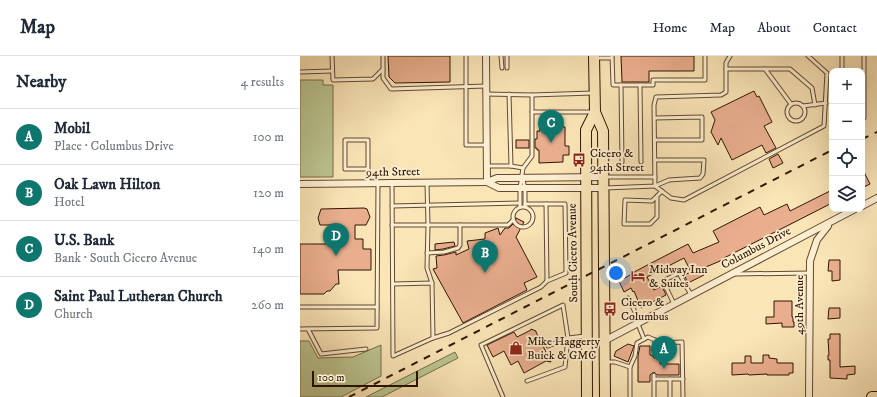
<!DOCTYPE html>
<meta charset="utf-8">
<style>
body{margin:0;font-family:"IM FELL DW Pica",serif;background:#f2f2f3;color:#1f2937}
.controls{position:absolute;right:12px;top:12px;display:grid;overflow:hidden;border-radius:8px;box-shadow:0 4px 16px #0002}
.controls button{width:36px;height:36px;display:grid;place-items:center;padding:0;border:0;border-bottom:1px solid #e0e1e3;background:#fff;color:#1f2937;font:20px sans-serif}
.scale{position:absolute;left:12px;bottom:10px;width:106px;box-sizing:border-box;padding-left:4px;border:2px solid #301503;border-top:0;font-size:11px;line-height:14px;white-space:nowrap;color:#301503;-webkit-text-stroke:3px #fceed0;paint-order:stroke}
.you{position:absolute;left:316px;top:217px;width:14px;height:14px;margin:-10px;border:3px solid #fff;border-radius:50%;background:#1a73e8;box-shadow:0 0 0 6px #1a73e833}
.badge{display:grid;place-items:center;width:26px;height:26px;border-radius:50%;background:#0f766e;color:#fff;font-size:13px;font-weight:700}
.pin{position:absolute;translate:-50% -33px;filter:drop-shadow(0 1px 2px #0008)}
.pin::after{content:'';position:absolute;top:21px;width:14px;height:12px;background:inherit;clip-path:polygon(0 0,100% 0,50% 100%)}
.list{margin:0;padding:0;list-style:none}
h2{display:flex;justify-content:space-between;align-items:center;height:52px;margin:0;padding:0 16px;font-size:17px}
h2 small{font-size:13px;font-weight:400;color:#747a83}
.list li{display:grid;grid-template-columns:26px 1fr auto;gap:12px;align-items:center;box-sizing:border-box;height:56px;padding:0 16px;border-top:1px solid #e0e1e3}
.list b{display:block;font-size:15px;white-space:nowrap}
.list p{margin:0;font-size:13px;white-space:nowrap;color:#747a83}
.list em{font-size:13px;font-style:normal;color:#747a83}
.icon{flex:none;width:22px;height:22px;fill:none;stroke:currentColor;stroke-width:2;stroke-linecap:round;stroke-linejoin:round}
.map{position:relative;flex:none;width:577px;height:341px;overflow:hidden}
header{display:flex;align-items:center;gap:24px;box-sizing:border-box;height:56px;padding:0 20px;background:#fff;border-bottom:1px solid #e0e1e3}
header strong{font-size:19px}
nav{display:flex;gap:22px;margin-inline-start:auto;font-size:14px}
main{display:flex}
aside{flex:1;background:#fff}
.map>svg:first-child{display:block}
</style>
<header>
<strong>Map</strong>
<nav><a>Home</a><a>Map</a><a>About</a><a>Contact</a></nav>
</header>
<main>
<aside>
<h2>Nearby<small>4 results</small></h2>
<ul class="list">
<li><span class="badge">A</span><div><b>Mobil</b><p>Place · Columbus Drive</p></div><em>100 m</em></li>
<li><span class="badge">B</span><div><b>Oak Lawn Hilton</b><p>Hotel</p></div><em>120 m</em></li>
<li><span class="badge">C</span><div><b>U.S. Bank</b><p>Bank · South Cicero Avenue</p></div><em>140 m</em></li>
<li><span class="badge">D</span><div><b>Saint Paul Lutheran Church</b><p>Church</p></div><em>260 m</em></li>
</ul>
</aside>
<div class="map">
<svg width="577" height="341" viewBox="0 0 577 341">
<rect width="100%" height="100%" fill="#fae5b7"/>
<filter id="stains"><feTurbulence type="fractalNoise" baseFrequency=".005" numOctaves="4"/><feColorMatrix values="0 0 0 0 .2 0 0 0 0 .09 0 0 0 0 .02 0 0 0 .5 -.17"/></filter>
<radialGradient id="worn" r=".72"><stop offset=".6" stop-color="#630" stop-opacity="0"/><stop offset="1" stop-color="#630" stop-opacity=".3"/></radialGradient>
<g fill="#bbc590" stroke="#766d4a">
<polygon points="0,24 23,24 23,29 33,29 33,121 0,121"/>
<polygon points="0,285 9,285 18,302 53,301 81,289 81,320 41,341 0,341"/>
<polygon points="155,296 158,302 82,341 66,341"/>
</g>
<g fill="#e9ae8e" stroke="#301503">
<polygon points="88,0 150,0 150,26 95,27 89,21"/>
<polygon points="321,0 394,0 394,15 349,15 349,26 322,26"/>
<polygon points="454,35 457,41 459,40 472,66 464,70 476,92 466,97 462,89 432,104 421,82 418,89 411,76 415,64 411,56"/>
<polygon points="240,71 265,71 265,90 269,90 269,99 263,99 263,106 239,107 239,94 237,94 237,92 235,92 235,83 237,83 237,75 240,75"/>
<rect x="216" y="84" width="13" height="8"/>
<polygon points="478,98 483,107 473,112 469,103"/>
<polygon points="562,112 570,128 562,132"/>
<polygon points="532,134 532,147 424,202 425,203 401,213 404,219 388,227 384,219 391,216 384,202 347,221 354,234 362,230 366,239 341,252 334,235 333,236 331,232 324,236 319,225 334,217 334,216 388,188 393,197 419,186 413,175 460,151 464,159 487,148 490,155"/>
<polygon points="64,152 67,153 70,161 66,169 55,169 55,183 63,183 63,193 71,193 71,214 38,214 39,228 36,228 30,235 27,235 24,238 0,238 0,188 37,188 38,169 20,169 18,162 21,153"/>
<polygon points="212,160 224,166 216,181 237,221 224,227 227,234 163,267 133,213 137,212 136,200 144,199 156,196 156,199 169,193 167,185 185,183 185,177 198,172 200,179 205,172 209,172 215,166 216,163 212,161"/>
<polygon points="154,186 155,190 143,193 135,194 135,188"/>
<polygon points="529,204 540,204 540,224 532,225 532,215 528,215"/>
<polygon points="474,245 492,245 492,261 493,261 493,266 494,266 494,271 482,271 482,267 466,268 466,261 474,261"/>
<polygon points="529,252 540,252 540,262 528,263"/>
<polygon points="231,273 236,275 236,276 251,306 246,305 224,317 218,305 211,309 204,295 193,301 187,289 214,276 217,281 231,274"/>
<polygon points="530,278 540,278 540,311 555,310 555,318 547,319 547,323 530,322 530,304 528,304 528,299 529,299 528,283 530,283"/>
<polygon points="328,288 334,290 328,306 314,300 316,295"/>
<polygon points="340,290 350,290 350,299 352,299 354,302 356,302 358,299 360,298 360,308 379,308 379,319 357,319 354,316 350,319 350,326 338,326 338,300"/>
<polygon points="463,299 469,299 469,302 477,303 477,307 493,307 493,317 489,317 489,319 467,319 467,318 449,319 448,318 432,319 432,307 445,307 445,300 451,300 451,307 463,307"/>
</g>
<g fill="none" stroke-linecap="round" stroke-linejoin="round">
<g stroke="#624930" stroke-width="5">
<g id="lane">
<polyline points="32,0 33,24 73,23 83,13"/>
<polyline points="83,0 83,22 91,33 186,30"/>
<polyline points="166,0 166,89 187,89"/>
<polyline points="201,0 202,12"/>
<polyline points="207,0 207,12"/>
<polyline points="312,0 313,29 353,29 353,24 405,24 405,0"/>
<polyline points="542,0 542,15"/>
<polyline points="296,2 312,2"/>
<polyline points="426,13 465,13 491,48"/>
<polyline points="465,13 490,13 512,32 515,49"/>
<polyline points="0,16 32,15"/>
<polyline points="321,29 322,106"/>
<polyline points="340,29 341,106"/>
<polyline points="186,38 232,39 293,37"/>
<circle cx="496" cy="56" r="9"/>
<polyline points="503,50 526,47"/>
<polyline points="232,56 292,56"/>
<polyline points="355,62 402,61 402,84 355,84"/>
<polyline points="562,63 564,62 564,0"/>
<polyline points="187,110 211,110 209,38"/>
<polyline points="211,110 223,112"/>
<polyline points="68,113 45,113 45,84 68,84 68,127"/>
<polyline points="305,121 355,121"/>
<polyline points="223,124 225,132 225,150"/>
<path d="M92,127c0,58 1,116 1,173l40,-18 -1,-55 -39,1"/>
<polyline points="127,127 128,169 127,212 132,227"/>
<polyline points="355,130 371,142 384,144 524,70 527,17 508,0"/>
<polyline points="355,130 354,49 356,41 421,39 426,36 426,7 430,0"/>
<polyline points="305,132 355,130 369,124 400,122 403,118 404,104 355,104"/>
<polyline points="357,140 357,161 350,168 324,168 325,144 352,145 362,135"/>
<polyline points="246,148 247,225"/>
<polyline points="92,150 220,147"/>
<circle cx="223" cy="161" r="10"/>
<polyline points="220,151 220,132 223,112 232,100 232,39"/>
<polyline points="92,169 208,169 213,164"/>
<polyline points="127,197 144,196 158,192 160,189 160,169"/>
<polyline points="435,218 510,217"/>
<polyline points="328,242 340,266"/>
<polyline points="374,248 363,225 379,217 391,239"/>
<polyline points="0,251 77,251"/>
<polyline points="338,268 344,283"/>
<polyline points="0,273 77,272 78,127"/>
<polyline points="8,273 21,298 66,293"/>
<polyline points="133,282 149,277 241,231 247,225 266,217 265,148 225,148"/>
<polyline points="355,299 355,284"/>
<polyline points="306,306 315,306 330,311"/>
<polyline points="354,323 383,323"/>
<polyline points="370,323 370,341"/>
<polyline points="227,325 265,311 268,282 248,290"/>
<polyline points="203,341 181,289 263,249 268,282 285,280"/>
<polyline points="330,341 330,311 335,300 337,287 348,281 362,287 382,286 383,341"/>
<polyline points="354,341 354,319"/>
</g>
</g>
<g stroke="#624930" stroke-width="8">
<g id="street">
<polyline points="186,0 187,126"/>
<polyline points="187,126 199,132 303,132"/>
<polyline points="0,128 187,126 197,122 303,121"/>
<polyline points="562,150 577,142"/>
<polyline points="304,285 555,153"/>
<polyline points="509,341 510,205 517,184 528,170"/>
</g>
</g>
<g stroke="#301503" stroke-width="12">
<g id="primary">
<polyline points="294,0 295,56 303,75 305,341"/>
<polyline points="287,341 286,74 295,56"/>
<polyline points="572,341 577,341"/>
</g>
</g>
<use href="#lane" stroke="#fceed0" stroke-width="3"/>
<use href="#street" stroke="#fceed0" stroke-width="6"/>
<use href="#primary" stroke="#fae5b7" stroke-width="10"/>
<g stroke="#301503" stroke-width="2" stroke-dasharray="7 7" stroke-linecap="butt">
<polyline points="562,83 577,76"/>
<polyline points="49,341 532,94"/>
</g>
</g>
<defs>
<g id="bus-bare" transform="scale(1.08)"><path d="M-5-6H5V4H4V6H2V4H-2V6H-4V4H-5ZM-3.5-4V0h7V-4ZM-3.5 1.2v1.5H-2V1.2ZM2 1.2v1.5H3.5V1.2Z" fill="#8f2418" stroke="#fceed0" stroke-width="2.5" paint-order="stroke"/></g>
<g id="hotel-bare" transform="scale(1.08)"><path d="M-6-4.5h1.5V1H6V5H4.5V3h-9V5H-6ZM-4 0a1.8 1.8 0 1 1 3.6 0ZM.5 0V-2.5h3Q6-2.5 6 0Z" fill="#8f2418" stroke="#fceed0" stroke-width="2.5" paint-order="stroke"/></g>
<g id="shop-bare" transform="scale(1.08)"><path d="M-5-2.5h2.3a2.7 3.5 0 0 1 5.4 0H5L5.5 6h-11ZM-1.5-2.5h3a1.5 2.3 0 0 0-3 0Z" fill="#8f2418" stroke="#fceed0" stroke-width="2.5" paint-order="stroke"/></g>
</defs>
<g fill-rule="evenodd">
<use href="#bus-bare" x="279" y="104"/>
<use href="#hotel-bare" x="338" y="220"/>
<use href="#bus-bare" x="310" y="253"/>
<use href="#shop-bare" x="216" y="292"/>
</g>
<g text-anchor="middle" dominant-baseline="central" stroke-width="3.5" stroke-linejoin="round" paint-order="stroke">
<g font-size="12" fill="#301503" stroke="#fceed0" text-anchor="start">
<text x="290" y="97">Cicero &amp;<tspan x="290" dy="14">94th Street</tspan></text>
<text x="349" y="213">Midway Inn<tspan x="349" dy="14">&amp; Suites</tspan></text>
<text x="321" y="246">Cicero &amp;<tspan x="321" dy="14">Columbus</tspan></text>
<text x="227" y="285">Mike Haggerty<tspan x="227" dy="14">Buick &amp; GMC</tspan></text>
</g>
<g font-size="12" fill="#301503" stroke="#fceed0">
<text transform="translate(93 116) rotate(-1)">94th Street</text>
<text transform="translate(456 192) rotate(-28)">Columbus Drive</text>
<text transform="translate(273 197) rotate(-91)">South Cicero Avenue</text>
<text transform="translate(499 249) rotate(-90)">49th Avenue</text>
</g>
</g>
<rect width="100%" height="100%" filter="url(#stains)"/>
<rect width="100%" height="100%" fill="url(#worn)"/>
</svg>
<div class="controls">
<button>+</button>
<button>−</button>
<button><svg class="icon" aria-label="locate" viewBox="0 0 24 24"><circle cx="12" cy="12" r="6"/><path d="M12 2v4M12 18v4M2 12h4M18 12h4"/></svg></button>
<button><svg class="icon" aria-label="layers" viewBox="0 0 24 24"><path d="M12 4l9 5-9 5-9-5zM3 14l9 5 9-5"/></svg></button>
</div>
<div class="scale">100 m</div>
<div class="you"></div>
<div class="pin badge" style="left:364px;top:313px">A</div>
<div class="pin badge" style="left:185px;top:217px">B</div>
<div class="pin badge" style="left:251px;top:87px">C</div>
<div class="pin badge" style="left:36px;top:200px">D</div>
</div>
</main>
